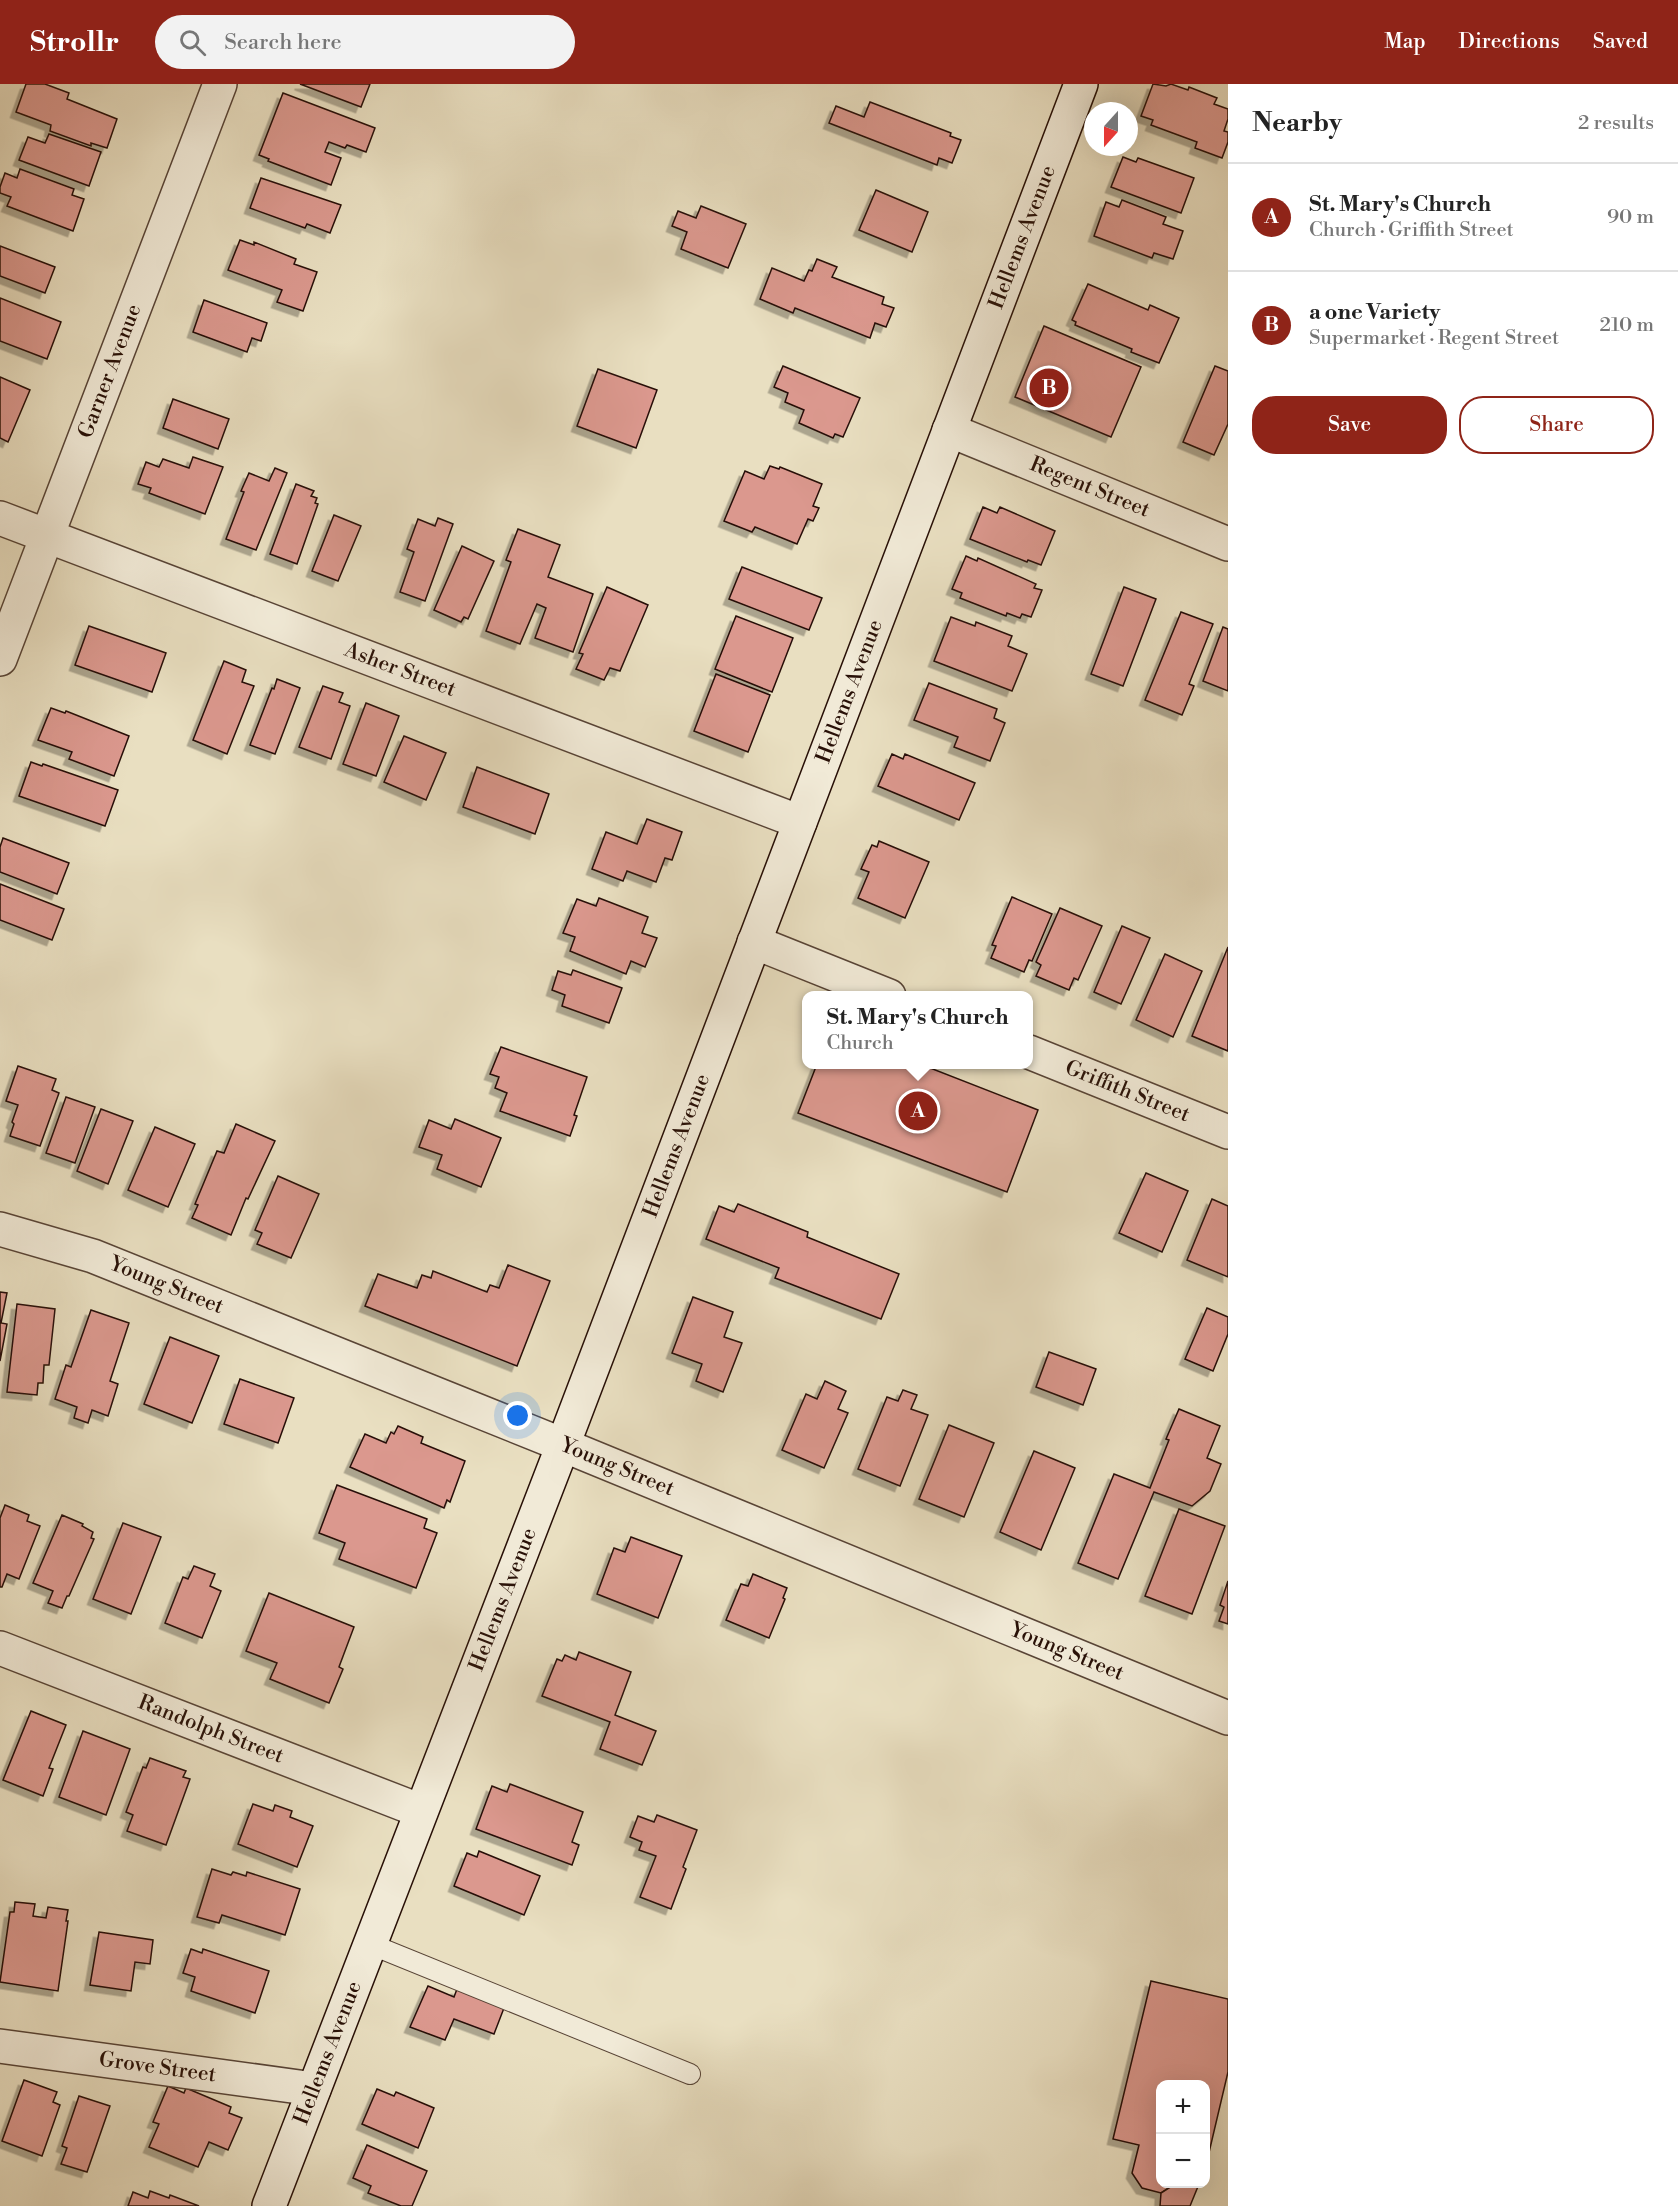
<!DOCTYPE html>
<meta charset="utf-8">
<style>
body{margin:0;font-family:"Libre Bodoni",serif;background:#f2f2f2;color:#222}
.controls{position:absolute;right:18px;bottom:18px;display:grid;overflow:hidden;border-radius:12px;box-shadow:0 6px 24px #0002}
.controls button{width:54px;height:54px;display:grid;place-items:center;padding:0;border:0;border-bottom:2px solid #e0e0e0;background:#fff;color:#222;font:30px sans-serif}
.compass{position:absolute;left:1084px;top:18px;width:54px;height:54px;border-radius:50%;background:#fff;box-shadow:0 6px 24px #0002;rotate:201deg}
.you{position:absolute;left:518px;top:1332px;width:21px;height:21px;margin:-15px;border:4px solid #fff;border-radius:50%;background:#1a73e8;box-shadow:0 0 0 9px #1a73e833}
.badge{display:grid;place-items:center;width:39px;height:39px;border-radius:50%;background:#8f2418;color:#fff;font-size:20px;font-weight:700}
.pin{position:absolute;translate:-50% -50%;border:3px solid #fff;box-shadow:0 2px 6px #0006}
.popup{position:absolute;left:802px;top:907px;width:231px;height:78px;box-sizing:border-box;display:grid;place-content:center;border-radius:12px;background:#fff;filter:drop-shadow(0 2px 4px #0005);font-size:20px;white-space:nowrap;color:#767676}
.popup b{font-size:22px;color:#222}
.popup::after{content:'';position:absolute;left:50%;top:100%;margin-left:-12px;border:12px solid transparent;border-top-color:#fff}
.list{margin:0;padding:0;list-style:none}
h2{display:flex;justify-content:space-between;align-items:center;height:78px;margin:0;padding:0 24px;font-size:26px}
h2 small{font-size:20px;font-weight:400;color:#767676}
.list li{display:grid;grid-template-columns:39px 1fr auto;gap:18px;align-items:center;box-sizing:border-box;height:108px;padding:0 24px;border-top:2px solid #e0e0e0}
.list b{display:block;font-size:22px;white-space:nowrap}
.list p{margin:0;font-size:20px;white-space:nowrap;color:#767676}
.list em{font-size:20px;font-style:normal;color:#767676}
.actions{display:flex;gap:12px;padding:18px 24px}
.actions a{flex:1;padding:14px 0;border:2px solid #8f2418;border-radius:24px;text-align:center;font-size:21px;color:#8f2418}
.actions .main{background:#8f2418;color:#fff}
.icon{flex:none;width:33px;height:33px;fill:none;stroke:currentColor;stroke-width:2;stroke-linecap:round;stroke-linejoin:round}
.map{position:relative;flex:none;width:1228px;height:2122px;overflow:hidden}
header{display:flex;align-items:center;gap:36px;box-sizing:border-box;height:84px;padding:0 30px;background:#8f2418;color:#fff}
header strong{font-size:28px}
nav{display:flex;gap:33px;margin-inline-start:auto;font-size:21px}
.search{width:420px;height:54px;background:#f2f2f2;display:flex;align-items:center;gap:15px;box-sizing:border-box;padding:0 21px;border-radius:33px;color:#767676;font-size:22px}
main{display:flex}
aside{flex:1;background:#fff}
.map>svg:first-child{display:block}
</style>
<header>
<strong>Strollr</strong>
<div class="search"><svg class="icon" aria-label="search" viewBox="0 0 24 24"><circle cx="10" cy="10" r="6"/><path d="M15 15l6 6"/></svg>Search here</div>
<nav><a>Map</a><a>Directions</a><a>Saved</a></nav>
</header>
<main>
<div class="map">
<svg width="1228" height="2122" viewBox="0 0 1228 2122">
<defs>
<filter id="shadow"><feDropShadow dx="-5.5" dy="5.5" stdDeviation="0" flood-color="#0004"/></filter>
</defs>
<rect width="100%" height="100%" fill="#e9dfc1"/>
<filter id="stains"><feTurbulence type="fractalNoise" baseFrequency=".00333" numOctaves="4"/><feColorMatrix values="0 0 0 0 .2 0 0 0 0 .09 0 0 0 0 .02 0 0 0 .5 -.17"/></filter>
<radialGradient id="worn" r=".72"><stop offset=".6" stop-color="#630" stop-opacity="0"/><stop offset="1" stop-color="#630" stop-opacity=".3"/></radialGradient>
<g fill="#db988e" stroke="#281007" stroke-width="1.5" filter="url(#shadow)">
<polygon points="26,0 45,0 69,9 67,15 117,35 107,64 91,59 91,62 50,47 51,41 16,28"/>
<polygon points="300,0 370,0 361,23"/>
<polygon points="1153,0 1166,2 1171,0 1188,6 1189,3 1217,14 1214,20 1228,25 1228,35 1224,47 1228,48 1228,58 1222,74 1195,64 1197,58 1151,41 1153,36 1141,32"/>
<polygon points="283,9 375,44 366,68 347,61 345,64 329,58 325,68 341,74 331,101 268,77 269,75 259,71"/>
<polygon points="870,18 951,49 950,52 961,56 952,79 939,74 937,81 829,39 836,22 864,33"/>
<polygon points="49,50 101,68 89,102 19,76 28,53 45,59"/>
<polygon points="1123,73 1136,78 1138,74 1194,94 1181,129 1111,103"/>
<polygon points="20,85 74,105 72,111 84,115 73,147 7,122 11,113 0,109 0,103 5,89 17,94"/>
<polygon points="261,94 341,121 330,149 307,140 305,144 250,124"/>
<polygon points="876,106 928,128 912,168 859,146"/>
<polygon points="1122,116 1166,133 1163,140 1183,147 1173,175 1154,169 1152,174 1094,152 1106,118 1119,123"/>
<polygon points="701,122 746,140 728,184 681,165 687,148 672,142 678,127 696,134"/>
<polygon points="240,156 254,161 254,158 296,175 294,180 317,188 303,227 277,218 282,206 228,186"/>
<polygon points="0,162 55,183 45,209 0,192"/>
<polygon points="817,175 837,183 832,193 884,213 882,220 894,224 886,243 875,239 870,254 795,224 793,229 760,215 772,184 804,197 809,186 812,187"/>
<polygon points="1088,200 1148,226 1150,221 1179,234 1159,279 1131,268 1132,265 1075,241 1076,238 1072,236"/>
<polygon points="0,214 61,238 47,275 0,257"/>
<polygon points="204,216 267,239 261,257 252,254 247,268 193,248"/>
<polygon points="1044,242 1141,283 1111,353 1015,313"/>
<polygon points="783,282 860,314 843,353 835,350 833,354 799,339 804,326 785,318 788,309 774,303"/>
<polygon points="1215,282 1228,287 1228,340 1214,371 1183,358"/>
<polygon points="598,285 657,306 636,364 577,342"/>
<polygon points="0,293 30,306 8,358 0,354"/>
<polygon points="173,315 229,335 218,365 163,344"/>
<polygon points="193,373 223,383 205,430 149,409 151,404 138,400 146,378 159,383 163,375 189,384"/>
<polygon points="770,382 779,385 780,383 822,400 813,422 819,424 813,437 808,435 797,460 755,443 752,448 724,437 745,387 764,395"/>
<polygon points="275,384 287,389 256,466 226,455 244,408 241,407 249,389 269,397"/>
<polygon points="296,400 314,407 311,412 317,414 315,419 318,420 297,480 270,470"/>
<polygon points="983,423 997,429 1000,423 1055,447 1041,481 1028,476 1027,478 970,455"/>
<polygon points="334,431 361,442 338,497 312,487"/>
<polygon points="438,434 453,440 425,517 400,508 414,468 407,465 418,435 435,442"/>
<polygon points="518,445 560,461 548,493 593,510 573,568 535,554 546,524 537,520 520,560 486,547 511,478 506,476"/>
<polygon points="462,462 494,477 468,535 464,533 461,538 434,526"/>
<polygon points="966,472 977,477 978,474 1036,500 1034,504 1042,506 1031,533 1022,530 1020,534 1007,529 1006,532 960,514 962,509 952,505"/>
<polygon points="742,483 822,514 809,546 729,515"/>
<polygon points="607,503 648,521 620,587 610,584 604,596 576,585 583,570 579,569"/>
<polygon points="1124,503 1156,515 1123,602 1091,590"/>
<polygon points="1181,528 1213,540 1189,600 1194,602 1182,631 1145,616"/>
<polygon points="736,532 793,554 772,608 715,585"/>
<polygon points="951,533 975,542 976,538 1012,552 1008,562 1027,570 1012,607 934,577"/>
<polygon points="89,542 166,569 152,608 75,581"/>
<polygon points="1223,543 1228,545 1228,607 1203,597"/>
<polygon points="224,577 246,586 242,598 254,602 227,670 193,656"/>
<polygon points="716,590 770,611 748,668 694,647"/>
<polygon points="277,595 300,604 275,670 250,661 272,604 274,605"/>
<polygon points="929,599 997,625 994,634 1005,639 990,677 954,663 958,653 914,636"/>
<polygon points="323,602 343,609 339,618 350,622 331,675 299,663"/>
<polygon points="366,619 399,632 376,692 343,680"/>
<polygon points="51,624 65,629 66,627 129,652 114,692 69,675 72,668 38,656"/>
<polygon points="404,652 446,669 426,716 384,698"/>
<polygon points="892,670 903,675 905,670 975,699 959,736 878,702"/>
<polygon points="31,678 42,682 43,680 118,706 105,742 19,712"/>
<polygon points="477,683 549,710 535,750 463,723"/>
<polygon points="647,735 682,748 672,776 665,774 656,798 627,787 623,797 592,785 606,748 637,760"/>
<polygon points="3,754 69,779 57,810 0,788 0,763"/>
<polygon points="879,757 929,778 905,834 858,814 869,788 861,785 872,761 877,763"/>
<polygon points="0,800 64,825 52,856 0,836"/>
<polygon points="1012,813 1052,830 1032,877 1029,876 1024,888 991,874 996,862 992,861"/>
<polygon points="599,814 648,833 642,849 657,854 645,883 631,877 626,890 570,867 575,853 563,849 577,815 596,822"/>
<polygon points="1060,824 1102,842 1078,896 1074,894 1069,906 1036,892 1041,881 1036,878"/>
<polygon points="1122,842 1150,854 1121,920 1094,908"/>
<polygon points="1228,863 1228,967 1192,952"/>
<polygon points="1165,870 1202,887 1173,953 1136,936"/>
<polygon points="573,886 622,904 609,939 562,922 565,911 552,906 558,887 571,891"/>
<polygon points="501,963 587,993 574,1031 577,1032 570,1052 500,1027 507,1009 495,1004 499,993 490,990"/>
<polygon points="817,980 920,980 1038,1026 1007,1108 798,1029"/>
<polygon points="18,982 56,995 52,1006 59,1009 40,1062 10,1052 14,1040 12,1038 18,1021 6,1017"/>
<polygon points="66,1013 95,1023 75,1079 46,1069"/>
<polygon points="101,1025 133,1037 108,1100 77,1087"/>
<polygon points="455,1035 501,1054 481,1103 437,1085 442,1071 419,1063 429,1036 451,1045"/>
<polygon points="236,1040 275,1057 248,1115 246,1114 231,1151 192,1134 198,1121 195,1120 217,1067 224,1069"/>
<polygon points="155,1043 195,1060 168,1123 128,1106"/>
<polygon points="1146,1089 1188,1107 1162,1168 1119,1149"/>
<polygon points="278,1092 319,1110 291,1174 257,1160 262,1149 255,1146"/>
<polygon points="1212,1115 1228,1122 1228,1193 1187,1176"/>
<polygon points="738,1120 808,1148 807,1153 899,1190 881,1235 775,1194 779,1184 706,1155 719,1122 734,1128"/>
<polygon points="508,1181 550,1197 517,1282 365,1222 378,1190 417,1204 422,1191 431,1194 433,1187 487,1208 490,1201 499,1204"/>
<polygon points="0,1208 7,1209 1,1239 7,1240 0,1277"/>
<polygon points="693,1213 733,1228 724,1253 742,1259 723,1308 696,1297 702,1280 672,1269"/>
<polygon points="17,1220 55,1225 49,1281 44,1281 43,1299 38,1299 37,1311 7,1308"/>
<polygon points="1207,1224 1228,1233 1228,1250 1213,1287 1185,1275"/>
<polygon points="91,1226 129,1239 110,1297 118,1300 108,1332 92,1326 88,1339 74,1334 77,1323 55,1315 66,1281 71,1283"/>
<polygon points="170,1253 219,1272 192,1339 144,1320"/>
<polygon points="1049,1268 1096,1285 1083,1321 1036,1303"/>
<polygon points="240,1295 294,1314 278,1359 224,1340"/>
<polygon points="825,1297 846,1307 838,1325 848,1329 824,1384 782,1366 806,1310 817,1315"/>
<polygon points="903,1306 917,1311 911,1325 928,1331 900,1402 858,1385 887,1313 898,1317"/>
<polygon points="1179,1325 1220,1342 1207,1374 1221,1380 1210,1407 1192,1422 1154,1408 1118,1495 1078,1479 1114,1390 1150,1404 1169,1356 1166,1355"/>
<polygon points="949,1341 994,1359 964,1433 919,1415"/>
<polygon points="398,1342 423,1353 421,1359 465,1377 450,1418 447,1416 444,1424 350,1383 365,1350 386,1359 391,1348 394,1350"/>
<polygon points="1034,1367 1075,1384 1041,1466 1000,1448"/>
<polygon points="337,1401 427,1435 424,1444 437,1449 416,1504 339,1475 345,1459 319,1449"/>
<polygon points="5,1421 29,1431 27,1437 40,1442 19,1495 7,1490 2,1503 0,1503 0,1434"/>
<polygon points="1179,1425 1225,1442 1192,1530 1145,1512"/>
<polygon points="62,1431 83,1440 82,1442 93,1448 91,1454 94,1455 69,1512 67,1512 62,1524 48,1519 53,1507 33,1499"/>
<polygon points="123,1439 161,1453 131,1530 93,1515"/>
<polygon points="631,1453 682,1472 658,1534 597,1510 614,1464 625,1468"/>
<polygon points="194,1482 215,1490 210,1502 221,1507 202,1554 165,1539 183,1493 188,1495"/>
<polygon points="753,1490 787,1504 783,1514 785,1515 769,1554 726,1536 741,1500 748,1502"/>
<polygon points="1228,1497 1228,1540 1219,1537 1224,1523 1220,1521"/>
<polygon points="269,1509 354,1543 339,1583 343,1585 329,1619 270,1595 277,1579 246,1567"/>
<polygon points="579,1568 631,1588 615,1631 656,1647 642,1681 600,1665 610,1638 542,1612 557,1575 562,1577 565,1571 576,1576"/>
<polygon points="31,1627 66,1641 49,1684 53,1685 43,1712 3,1696"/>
<polygon points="83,1647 130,1665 106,1731 59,1713"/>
<polygon points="150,1674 186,1687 183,1693 190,1695 166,1761 127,1747 133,1731 126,1728 143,1683 146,1684"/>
<polygon points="510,1700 583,1728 572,1758 579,1761 572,1781 476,1745 492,1702 507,1708"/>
<polygon points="253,1720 273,1727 275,1721 292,1727 290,1733 313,1742 297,1783 238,1760"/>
<polygon points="657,1731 697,1746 683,1783 686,1785 671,1825 640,1813 656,1772 639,1766 642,1758 630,1753 638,1732 654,1738"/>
<polygon points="479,1767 540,1792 524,1831 454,1802 467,1769 477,1773"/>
<polygon points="212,1785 231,1791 233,1788 246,1792 247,1788 300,1805 285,1851 222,1831 219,1839 197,1833"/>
<polygon points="15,1818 35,1820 33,1832 46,1834 48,1823 68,1826 66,1837 68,1837 58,1907 0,1898 10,1828 14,1828"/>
<polygon points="99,1848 153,1856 150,1880 135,1878 131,1907 90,1901"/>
<polygon points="191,1865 202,1869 203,1865 269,1887 255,1929 191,1907 195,1893 183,1889"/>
<polygon points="1151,1897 1228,1915 1228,1988 1207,2077 1206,2000 1160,2000 1160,2100 1175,2100 1161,2109 1142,2104 1132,2089 1139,2061 1113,2055"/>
<polygon points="428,1902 454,1913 457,1905 504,1924 494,1950 454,1935 445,1956 410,1943"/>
<polygon points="24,1996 57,2008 53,2018 60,2021 42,2072 2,2057"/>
<polygon points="168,2002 184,2009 186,2004 231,2023 229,2029 242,2034 228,2066 209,2058 198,2083 149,2063 159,2040 153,2038"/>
<polygon points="377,2005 394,2012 396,2008 434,2024 418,2064 362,2040"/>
<polygon points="79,2012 110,2022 87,2088 61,2080 67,2064 62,2062"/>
<polygon points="367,2061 427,2087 412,2122 401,2122 368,2109 371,2102 353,2094"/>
<polygon points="1175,2100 1199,2100 1190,2122 1160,2122 1161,2109"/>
<polygon points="150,2107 169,2114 170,2111 199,2122 128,2122 133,2108 148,2114"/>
</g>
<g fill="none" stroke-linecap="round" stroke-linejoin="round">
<g stroke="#584436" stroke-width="22">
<polyline id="lane" points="370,1860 690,1990"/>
</g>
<g stroke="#584436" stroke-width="36">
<g id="street">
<path id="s1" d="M949,346l279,114"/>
<path id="s2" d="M0,434l800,304"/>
<path id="s3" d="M0,575l220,-575"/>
<polyline points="754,858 889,912"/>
<path id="s4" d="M1029,968l199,80"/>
<path id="s5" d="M0,1145l93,27 470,189 665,273"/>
<path id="s6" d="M0,1564l421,163"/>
<path id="s7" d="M0,1962l314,43"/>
</g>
</g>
<g stroke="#281007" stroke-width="36">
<g id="secondary">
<path id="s8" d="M269,2122l294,-761 518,-1361"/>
</g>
</g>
<use href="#lane" stroke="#f1ead7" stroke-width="20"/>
<use href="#street" stroke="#f1ead7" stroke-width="33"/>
<use href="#secondary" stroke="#f1ead7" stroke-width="33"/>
</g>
<g text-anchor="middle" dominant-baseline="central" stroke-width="4.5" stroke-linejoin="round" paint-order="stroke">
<g font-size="21" fill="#281007" stroke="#f1ead7">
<text stroke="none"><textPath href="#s8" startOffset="2108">Hellems Avenue</textPath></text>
<text stroke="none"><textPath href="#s3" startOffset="308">Garner Avenue</textPath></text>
<text stroke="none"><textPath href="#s1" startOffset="152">Regent Street</textPath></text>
<text stroke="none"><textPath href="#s2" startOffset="428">Asher Street</textPath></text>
<text stroke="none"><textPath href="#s8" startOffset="1622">Hellems Avenue</textPath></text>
<text stroke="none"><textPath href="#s4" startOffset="106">Griffith Street</textPath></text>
<text stroke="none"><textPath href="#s8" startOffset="1136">Hellems Avenue</textPath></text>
<text stroke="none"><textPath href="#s5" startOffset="176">Young Street</textPath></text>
<text stroke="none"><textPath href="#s5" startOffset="662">Young Street</textPath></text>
<text stroke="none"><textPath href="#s8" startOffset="650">Hellems Avenue</textPath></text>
<text stroke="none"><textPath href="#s5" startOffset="1148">Young Street</textPath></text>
<text stroke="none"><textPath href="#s6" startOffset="226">Randolph Street</textPath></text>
<text stroke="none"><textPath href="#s8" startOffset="164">Hellems Avenue</textPath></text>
<text stroke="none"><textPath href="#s7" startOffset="159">Grove Street</textPath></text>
</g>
</g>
<rect width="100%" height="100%" filter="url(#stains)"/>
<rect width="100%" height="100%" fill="url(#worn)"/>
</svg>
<div class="controls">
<button>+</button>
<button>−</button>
</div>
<svg class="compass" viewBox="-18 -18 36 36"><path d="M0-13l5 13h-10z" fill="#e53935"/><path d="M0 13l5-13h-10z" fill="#767676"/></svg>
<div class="you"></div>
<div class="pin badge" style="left:918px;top:1027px">A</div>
<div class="popup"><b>St. Mary's Church</b>Church</div>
<div class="pin badge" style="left:1049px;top:304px">B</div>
</div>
<aside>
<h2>Nearby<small>2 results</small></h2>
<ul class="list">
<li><span class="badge">A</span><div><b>St. Mary's Church</b><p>Church · Griffith Street</p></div><em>90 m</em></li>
<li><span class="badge">B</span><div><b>a one Variety</b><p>Supermarket · Regent Street</p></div><em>210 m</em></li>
</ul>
<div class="actions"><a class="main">Save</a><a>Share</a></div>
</aside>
</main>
